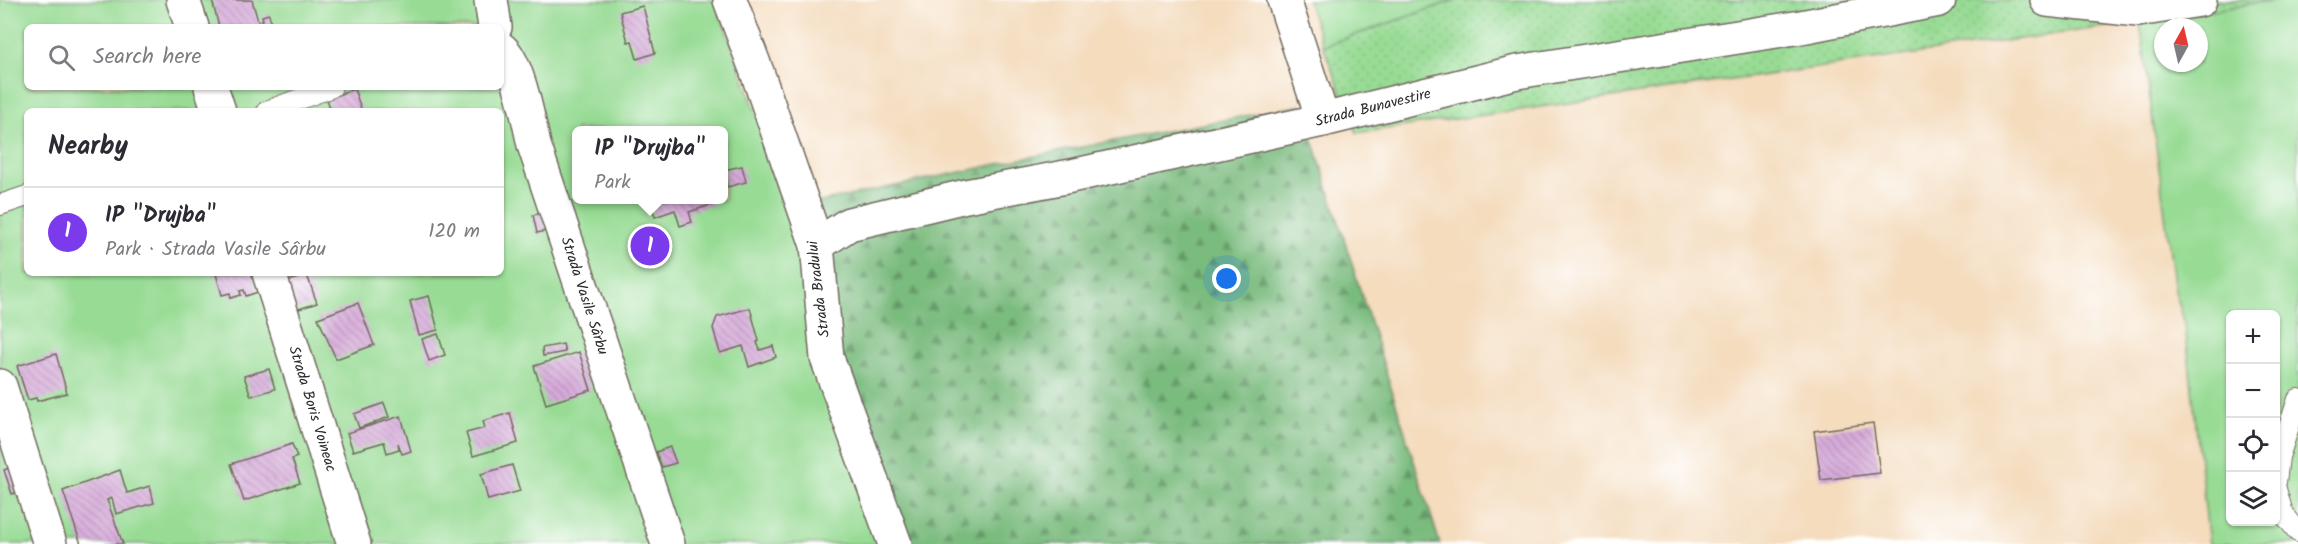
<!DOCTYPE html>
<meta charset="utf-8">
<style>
body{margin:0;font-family:Kalam,sans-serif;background:#f7f7f7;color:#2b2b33}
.controls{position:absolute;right:18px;bottom:18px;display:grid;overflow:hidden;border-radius:9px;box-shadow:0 2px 4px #0004}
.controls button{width:54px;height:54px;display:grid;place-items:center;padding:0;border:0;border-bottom:2px solid #e1e1e2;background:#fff;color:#2b2b33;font:30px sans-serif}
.compass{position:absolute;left:2154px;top:18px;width:54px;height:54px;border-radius:50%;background:#fff;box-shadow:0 2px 4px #0004;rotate:8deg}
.you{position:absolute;left:1227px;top:279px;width:21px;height:21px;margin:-15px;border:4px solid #fff;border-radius:50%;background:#1a73e8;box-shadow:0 0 0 9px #1a73e833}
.badge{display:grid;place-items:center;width:39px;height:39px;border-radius:50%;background:#7c3aed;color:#fff;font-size:20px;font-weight:700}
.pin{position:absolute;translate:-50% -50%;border:3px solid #fff;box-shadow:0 2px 6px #0006}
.popup{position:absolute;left:572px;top:126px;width:156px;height:78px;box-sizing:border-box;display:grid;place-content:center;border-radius:9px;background:#fff;filter:drop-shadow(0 2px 4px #0005);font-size:20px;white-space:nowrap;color:#7c7c81}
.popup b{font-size:22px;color:#2b2b33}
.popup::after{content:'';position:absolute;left:50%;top:100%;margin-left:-12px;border:12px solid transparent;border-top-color:#fff}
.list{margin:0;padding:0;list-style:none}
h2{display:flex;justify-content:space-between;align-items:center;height:78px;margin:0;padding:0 24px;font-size:26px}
h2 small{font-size:20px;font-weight:400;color:#7c7c81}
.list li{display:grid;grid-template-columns:39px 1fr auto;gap:18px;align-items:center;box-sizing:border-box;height:90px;padding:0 24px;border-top:2px solid #e1e1e2}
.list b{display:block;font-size:22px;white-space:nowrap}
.list p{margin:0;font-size:20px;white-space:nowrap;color:#7c7c81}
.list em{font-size:20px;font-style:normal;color:#7c7c81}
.icon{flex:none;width:33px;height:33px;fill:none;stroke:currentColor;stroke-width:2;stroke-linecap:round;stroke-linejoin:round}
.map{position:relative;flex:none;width:2298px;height:544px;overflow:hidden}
.search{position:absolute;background:#fff;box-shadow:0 2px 4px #0004;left:24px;top:24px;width:480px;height:66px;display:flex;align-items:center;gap:15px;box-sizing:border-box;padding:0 21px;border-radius:9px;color:#7c7c81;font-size:22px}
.panel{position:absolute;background:#fff;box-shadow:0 2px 4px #0004;left:24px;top:108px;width:480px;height:168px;border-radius:9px}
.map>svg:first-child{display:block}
</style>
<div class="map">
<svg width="2298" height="544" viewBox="0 0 2298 544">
<defs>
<pattern id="grass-dots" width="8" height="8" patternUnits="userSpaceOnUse" patternTransform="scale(1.5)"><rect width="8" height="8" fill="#98db94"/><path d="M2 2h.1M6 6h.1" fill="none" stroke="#83bc80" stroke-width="1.8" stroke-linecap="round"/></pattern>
<pattern id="forest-firs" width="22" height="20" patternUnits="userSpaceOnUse" patternTransform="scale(1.5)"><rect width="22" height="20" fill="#7abb7e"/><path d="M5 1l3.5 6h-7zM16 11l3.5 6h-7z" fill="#649867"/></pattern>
<pattern id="building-back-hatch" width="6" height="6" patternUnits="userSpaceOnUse" patternTransform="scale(1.5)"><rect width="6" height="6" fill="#d7abda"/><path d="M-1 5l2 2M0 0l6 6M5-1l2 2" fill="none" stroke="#af8bb1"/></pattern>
</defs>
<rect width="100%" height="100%" fill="#fff"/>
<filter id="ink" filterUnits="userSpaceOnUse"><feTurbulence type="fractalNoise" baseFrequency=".0167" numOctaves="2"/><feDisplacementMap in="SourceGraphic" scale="12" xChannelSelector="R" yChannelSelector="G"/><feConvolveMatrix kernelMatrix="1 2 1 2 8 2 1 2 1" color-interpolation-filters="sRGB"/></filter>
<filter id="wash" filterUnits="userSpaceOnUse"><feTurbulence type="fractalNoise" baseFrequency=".008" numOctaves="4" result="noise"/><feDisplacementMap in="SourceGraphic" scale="24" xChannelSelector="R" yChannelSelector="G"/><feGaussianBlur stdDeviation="1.35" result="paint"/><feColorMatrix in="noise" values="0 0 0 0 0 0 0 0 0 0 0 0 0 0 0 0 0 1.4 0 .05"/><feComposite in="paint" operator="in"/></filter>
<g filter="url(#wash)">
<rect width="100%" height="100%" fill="#f4dcbd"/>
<polygon fill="url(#grass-dots)" stroke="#628360" stroke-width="1.5" points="1455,0 2276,0 2140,22 1357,133 1323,46"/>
<polygon fill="url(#forest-firs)" stroke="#527354" stroke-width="1.5" points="1302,105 1440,544 883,544 821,356 795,218 816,203 1040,155"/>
<g fill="#98db94" stroke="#628360" stroke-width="1.5" fill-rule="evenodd">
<path d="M0,0h715l80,218 26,138 62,188h-883zM27,27h474v60h-474zM27,111h474v162h-474zM576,130h148v70h-148z"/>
<polygon points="1307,0 1455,0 1323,46"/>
<path d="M2276,0h22v544h-89l-24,-220 -10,-33 -35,-269zM2163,27h36v36h-36zM2230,314h46v208h-46z"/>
</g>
<g id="blocks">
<g fill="url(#building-back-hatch)">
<polygon points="212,0 252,0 258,21 263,20 262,16 269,14 272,27 253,27 253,25 219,27"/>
<polygon points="643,6 655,53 637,59 632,41 628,42 620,12"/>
<polygon points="354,89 362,111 331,111 327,99"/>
<polygon points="742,166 746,182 727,187 724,170"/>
<polygon points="650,200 713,200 714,204 689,212 692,222 680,226 675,210 655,217"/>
<polygon points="542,213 546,231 537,233 533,215"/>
<polygon points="220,273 253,273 258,292 246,296 244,290 240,291 241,295 231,298 230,293 222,295 216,274"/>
<polygon points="307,275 317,303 296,310 286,282"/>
<polygon points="429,296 438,330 419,335 410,301"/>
<polygon points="358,303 374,345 336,359 318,318"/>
<polygon points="750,308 759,341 757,342 760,350 773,346 776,357 749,367 743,346 720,353 713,328 717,317"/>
<polygon points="438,334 445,355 429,361 422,339"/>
<polygon points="563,344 565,352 543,356 542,348"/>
<polygon points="579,352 591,390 546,404 534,366"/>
<polygon points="56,354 67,393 37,401 36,398 28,400 17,366"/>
<polygon points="269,369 275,389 251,396 244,376"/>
<polygon points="384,403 389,417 359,428 354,414"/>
<polygon points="510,413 518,443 473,456 466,433 485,428 483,421"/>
<polygon points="401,416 411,451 402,454 398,443 399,449 387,453 384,442 353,451 347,433"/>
<polygon points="1873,423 1880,473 1821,480 1814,431"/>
<polygon points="292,444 297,457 292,459 300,483 244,501 231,464"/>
<polygon points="670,447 676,463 662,467 656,452"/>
<polygon points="16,465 24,490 12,494 4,470"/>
<polygon points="512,465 520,491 488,500 481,474"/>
<polygon points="120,470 127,493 150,486 154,503 116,514 112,498 107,500 123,544 81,544 63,491"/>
</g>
</g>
</g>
<g filter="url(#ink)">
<use href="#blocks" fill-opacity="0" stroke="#71695e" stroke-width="1.5"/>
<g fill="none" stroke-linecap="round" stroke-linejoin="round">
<g stroke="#71695e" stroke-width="22">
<g id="lane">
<polyline points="267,111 332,87"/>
<polyline points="0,205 27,196"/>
<polyline points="2276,482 2279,457 2298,399"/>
<polyline points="2276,489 2283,513 2298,532"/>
</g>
</g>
<g stroke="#71695e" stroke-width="36">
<g id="street">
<polyline points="183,0 192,27"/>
<polyline points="491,0 495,27"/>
<polyline points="730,0 757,72 817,245 827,358 895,544"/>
<polyline points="1284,0 1323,120"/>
<polyline points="2047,0 2138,10 2200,0"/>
<path d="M501,49c17,12 28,74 33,96l134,399"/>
<polyline points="211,87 219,111"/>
<polyline points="817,245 849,224 966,196 1071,176 1323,120 1517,72 1801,27 1939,0"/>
<polyline points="269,273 354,544"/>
<polyline points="0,386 50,544"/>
</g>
</g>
<use href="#lane" stroke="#fff" stroke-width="20"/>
<use href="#street" stroke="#fff" stroke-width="33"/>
</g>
</g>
<g text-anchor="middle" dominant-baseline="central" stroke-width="5" stroke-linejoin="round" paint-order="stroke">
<g font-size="15" fill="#2b2b2b" stroke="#fff">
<text transform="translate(1373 108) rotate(-14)">Strada Bunavestire</text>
<text transform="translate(819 289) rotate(-97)">Strada Bradului</text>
<text transform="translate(584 296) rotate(72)">Strada Vasile Sârbu</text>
<text transform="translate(312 409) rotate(73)">Strada Boris Voineac</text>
</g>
</g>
</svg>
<div class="controls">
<button>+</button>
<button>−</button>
<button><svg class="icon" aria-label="locate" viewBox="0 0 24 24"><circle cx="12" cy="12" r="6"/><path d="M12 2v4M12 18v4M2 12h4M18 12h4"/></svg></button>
<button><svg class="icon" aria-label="layers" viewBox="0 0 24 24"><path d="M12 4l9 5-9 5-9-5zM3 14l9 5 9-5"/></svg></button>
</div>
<svg class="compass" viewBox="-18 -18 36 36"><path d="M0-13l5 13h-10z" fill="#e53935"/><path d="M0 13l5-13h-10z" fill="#7c7c81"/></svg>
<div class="you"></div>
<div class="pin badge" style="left:650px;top:246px">1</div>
<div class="popup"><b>IP &quot;Drujba&quot;</b>Park</div>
<div class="search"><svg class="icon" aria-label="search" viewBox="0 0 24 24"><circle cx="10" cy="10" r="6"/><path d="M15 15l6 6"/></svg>Search here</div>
<section class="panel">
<h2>Nearby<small></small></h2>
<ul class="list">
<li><span class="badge">1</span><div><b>IP &quot;Drujba&quot;</b><p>Park · Strada Vasile Sârbu</p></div><em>120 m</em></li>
</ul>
</section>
</div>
